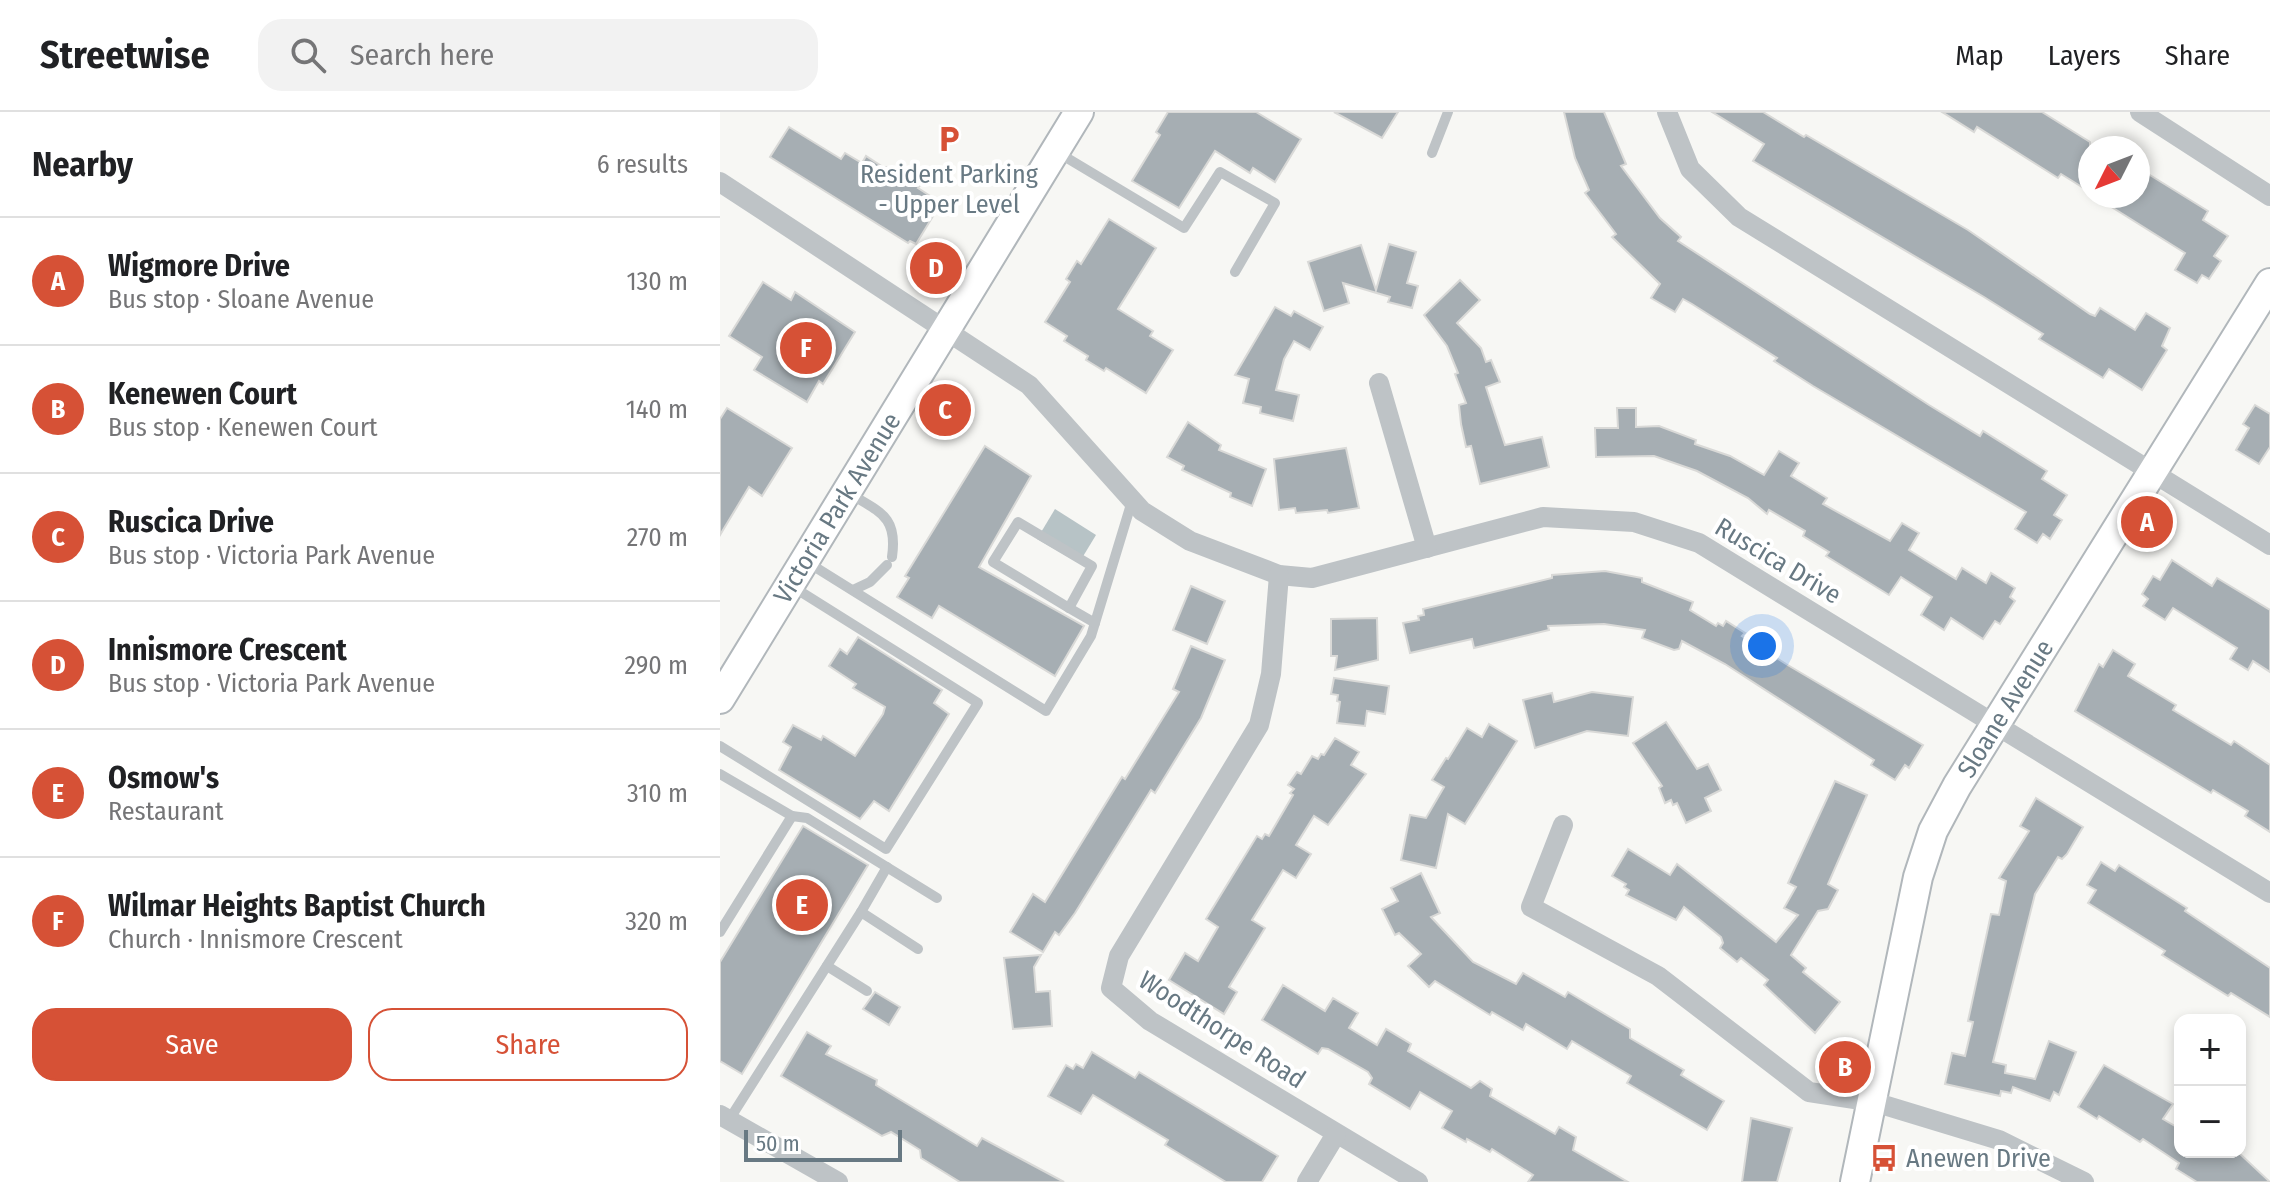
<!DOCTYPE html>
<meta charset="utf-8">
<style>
body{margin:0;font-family:"Fira Sans Condensed",sans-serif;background:#f2f2f2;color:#202124}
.controls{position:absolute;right:24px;bottom:24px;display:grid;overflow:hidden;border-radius:16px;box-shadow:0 4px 12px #0003}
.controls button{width:72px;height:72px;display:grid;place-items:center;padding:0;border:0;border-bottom:2px solid #e0e0e0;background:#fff;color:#202124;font:40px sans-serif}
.compass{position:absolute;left:1358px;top:24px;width:72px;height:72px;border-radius:50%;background:#fff;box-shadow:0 4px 12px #0003;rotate:228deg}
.scale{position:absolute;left:24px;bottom:20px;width:158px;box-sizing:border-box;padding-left:8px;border:4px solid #687983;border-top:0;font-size:22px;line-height:28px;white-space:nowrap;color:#687983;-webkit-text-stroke:6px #fff;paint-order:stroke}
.you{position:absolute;left:1042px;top:534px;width:28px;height:28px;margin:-20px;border:6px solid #fff;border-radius:50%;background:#1a73e8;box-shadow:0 0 0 12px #1a73e833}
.badge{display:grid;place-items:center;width:52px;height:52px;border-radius:50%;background:#d65136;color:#fff;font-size:26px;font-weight:700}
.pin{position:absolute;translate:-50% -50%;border:4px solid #fff;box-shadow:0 2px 8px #0006}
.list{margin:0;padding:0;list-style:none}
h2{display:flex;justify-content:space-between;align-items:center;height:104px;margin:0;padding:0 32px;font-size:34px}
h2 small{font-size:26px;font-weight:400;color:#757577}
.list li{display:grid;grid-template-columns:52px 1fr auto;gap:24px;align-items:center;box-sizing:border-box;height:128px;padding:0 32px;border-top:2px solid #e0e0e0}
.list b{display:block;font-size:30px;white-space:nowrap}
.list p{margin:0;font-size:26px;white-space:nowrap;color:#757577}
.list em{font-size:26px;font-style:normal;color:#757577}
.actions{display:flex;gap:16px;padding:24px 32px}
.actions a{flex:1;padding:18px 0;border:2px solid #d65136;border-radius:24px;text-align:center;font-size:28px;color:#d65136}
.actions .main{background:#d65136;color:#fff}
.icon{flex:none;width:44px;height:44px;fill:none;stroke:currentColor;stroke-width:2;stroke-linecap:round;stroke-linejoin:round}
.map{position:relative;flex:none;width:1550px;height:1070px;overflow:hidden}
header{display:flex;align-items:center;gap:48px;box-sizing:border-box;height:112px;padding:0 40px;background:#fff;border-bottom:2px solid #e0e0e0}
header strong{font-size:38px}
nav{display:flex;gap:44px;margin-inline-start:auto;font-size:28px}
.search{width:560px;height:72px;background:#f2f2f2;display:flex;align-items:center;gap:20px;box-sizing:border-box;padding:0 28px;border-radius:24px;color:#757577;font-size:30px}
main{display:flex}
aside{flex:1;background:#fff}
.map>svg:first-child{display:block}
</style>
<header>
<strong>Streetwise</strong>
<div class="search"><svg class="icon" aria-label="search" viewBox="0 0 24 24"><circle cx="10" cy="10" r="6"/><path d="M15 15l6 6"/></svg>Search here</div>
<nav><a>Map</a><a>Layers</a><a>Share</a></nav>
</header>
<main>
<aside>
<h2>Nearby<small>6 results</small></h2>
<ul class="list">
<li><span class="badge">A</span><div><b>Wigmore Drive</b><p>Bus stop · Sloane Avenue</p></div><em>130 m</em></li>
<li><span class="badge">B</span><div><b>Kenewen Court</b><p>Bus stop · Kenewen Court</p></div><em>140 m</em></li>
<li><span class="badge">C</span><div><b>Ruscica Drive</b><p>Bus stop · Victoria Park Avenue</p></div><em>270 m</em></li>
<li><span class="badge">D</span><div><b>Innismore Crescent</b><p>Bus stop · Victoria Park Avenue</p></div><em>290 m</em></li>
<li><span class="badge">E</span><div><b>Osmow's</b><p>Restaurant</p></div><em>310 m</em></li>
<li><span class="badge">F</span><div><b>Wilmar Heights Baptist Church</b><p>Church · Innismore Crescent</p></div><em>320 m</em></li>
</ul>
<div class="actions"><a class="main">Save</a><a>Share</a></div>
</aside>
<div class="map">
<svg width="1550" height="1070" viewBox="0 0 1550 1070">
<rect width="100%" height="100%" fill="#f7f7f4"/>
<polygon fill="#b7c3c6" points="335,397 376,423 359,451 317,427"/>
<g fill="#a6aeb3" stroke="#d9d9d7" stroke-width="2">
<polygon points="448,0 536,0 581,27 555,70 533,56 530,61 495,39 459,96 412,69 440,23 436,20"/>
<polygon points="614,0 678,0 662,26"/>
<polygon points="844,0 884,0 906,52 901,54 940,106 961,125 958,129 1209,293 1260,324 1263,319 1327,359 1322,367 1347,383 1334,403 1342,408 1330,427 1323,422 1317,431 1295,417 1306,400 1093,274 1054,249 1057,246 972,192 963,187 955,200 931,186 940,172 892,125 896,122 865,81 869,78 855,46"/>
<polygon points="992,0 1043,0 1084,25 1086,23 1248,118 1370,202 1375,204 1380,196 1415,218 1426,201 1450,216 1442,234 1447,238 1422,278 1389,257 1383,266 1319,227 1323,222 1264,185 1033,49 1044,32"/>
<polygon points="1222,0 1322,0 1370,30 1370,80 1341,62 1338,66 1257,15 1254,20"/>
<polygon points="69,15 121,47 125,41 142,51 146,44 163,55 172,55 201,72 198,76 221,91 196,132 190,129 188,131 50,45"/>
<polygon points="1425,60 1488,99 1483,108 1508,124 1494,144 1501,149 1489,167 1482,163 1477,171 1455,158 1465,141 1374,84 1418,84 1418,71"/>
<polygon points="389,107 436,136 398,197 433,219 430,224 453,238 426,281 386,256 384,259 366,248 368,244 344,229 347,224 325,210 350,170 346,167 357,149 361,152"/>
<polygon points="669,132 696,140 687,171 698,174 692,196 668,190 670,185 623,171 629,191 604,199 588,150 641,133 656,178"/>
<polygon points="740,168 760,188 737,211 761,236 766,250 771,248 780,270 766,275 785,333 822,325 829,355 760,372 751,334 746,335 741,312 739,293 746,291 735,262 738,261 727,234 704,203"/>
<polygon points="43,170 71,188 75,180 135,220 103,272 99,269 87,290 34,258 42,245 9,224"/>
<polygon points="555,195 571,204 574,199 603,215 590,238 574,229 564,247 556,278 579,283 573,309 540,301 541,295 523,291 529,267 515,263"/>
<polygon points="1535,293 1550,302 1550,335 1539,352 1516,338 1529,316 1523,312"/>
<polygon points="7,296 72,336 42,384 29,375 0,423 0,307"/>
<polygon points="897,296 916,296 916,315 939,314 976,328 975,332 1010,344 1044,363 1059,339 1079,351 1071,364 1107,386 1103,392 1170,429 1182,411 1199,421 1189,438 1236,467 1242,456 1266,471 1271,461 1295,476 1290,485 1295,489 1280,512 1275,509 1263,527 1231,506 1224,518 1201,503 1212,485 1181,465 1169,483 1106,444 1109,440 1083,424 1085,419 1049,398 1047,402 1028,386 977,359 934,344 876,345 875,316 898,316"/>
<polygon points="468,310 501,333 499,338 546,357 532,394 510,385 511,381 462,358 464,354 447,345"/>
<polygon points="265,334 311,364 259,455 364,514 335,564 219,494 212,506 177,485 189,466 185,464"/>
<polygon points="626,336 639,396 608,401 607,398 576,401 575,396 559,398 554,347"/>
<polygon points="1452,448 1492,474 1497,466 1550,498 1550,560 1533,549 1528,558 1510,547 1517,536 1453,496 1445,508 1423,494 1428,487 1422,482 1433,464 1440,468"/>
<polygon points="885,459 922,466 922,470 973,490 970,498 996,514 998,511 1003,514 1006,509 1025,521 1022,524 1066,552 1203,633 1189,656 1185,653 1175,668 1151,653 1154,648 1005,552 962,529 959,537 954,538 922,526 925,518 884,512 828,514 829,518 754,536 752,527 690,541 683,511 699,508 698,504 704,503 703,497 832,466 832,463"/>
<polygon points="471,474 505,489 487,532 453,518"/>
<polygon points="657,506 658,548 615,558 617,544 611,544 611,507"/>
<polygon points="138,525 222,578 214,591 229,602 169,699 154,689 140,707 59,658 71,635 63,630 73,613 101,628 103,624 135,644 163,602 165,595 133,576 136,572 109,554 120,537 127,542"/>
<polygon points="471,534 505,548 481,606 435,681 431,678 355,801 339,823 335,820 323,840 290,820 313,782 325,790 402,665 405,667 459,580 453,577"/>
<polygon points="1393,538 1415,552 1408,564 1456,593 1453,598 1511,633 1514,629 1550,653 1550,720 1525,704 1528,699 1493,678 1491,681 1355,599 1379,552 1383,555"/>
<polygon points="614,566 669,574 665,602 647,599 645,614 617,611 620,590 617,589 618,583 611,582"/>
<polygon points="872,580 913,585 908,624 867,619 815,636 803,588 832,581 834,590"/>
<polygon points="946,610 977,657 988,652 1001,678 985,686 991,699 966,711 957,691 953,693 951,688 945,691 939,676 942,674 913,631"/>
<polygon points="769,612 797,629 745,712 728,702 716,756 681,748 690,703 706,706 724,675 712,668 726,646 728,647 747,616 762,625"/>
<polygon points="615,626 639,640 631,653 646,662 608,713 594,704 576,733 591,742 576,766 563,758 532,808 545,816 509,875 517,880 504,902 449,868 465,841 478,849 498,815 486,807 537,724 542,727 545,722 549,724 573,683 570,681 574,677 568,673 577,660 581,662 592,644 598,647 601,642 604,643"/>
<polygon points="1115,669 1147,683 1108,772 1118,778 1108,797 1098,799 1071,843 1086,856 1083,860 1120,890 1095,921 1044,873 1048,868 1021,846 1017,850 1000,836 1003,831 1001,825 964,795 956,808 906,783 909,778 904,775 906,772 892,764 908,737 950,763 957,752 1056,830 1078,803 1064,796 1076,775 1068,771"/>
<polygon points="1316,686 1363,715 1347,742 1342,747 1338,745 1315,782 1273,950 1286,953 1285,961 1315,967 1329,929 1356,940 1339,983 1334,980 1330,989 1293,975 1291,981 1281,979 1280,984 1225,972 1232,941 1245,944 1253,910 1248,909 1271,802 1279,803 1286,769 1279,766 1309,719 1300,714"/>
<polygon points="83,714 148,753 22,962 0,949 0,850"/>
<polygon points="1381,750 1395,759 1399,753 1467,796 1465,799 1550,856 1550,905 1511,881 1508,884 1442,843 1445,839 1368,791 1376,778 1367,773"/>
<polygon points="701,761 720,801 711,805 753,850 796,872 803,861 845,885 848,880 910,917 910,926 964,958 961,963 1004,989 987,1018 907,971 911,964 852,929 847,937 806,912 803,918 772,900 770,903 715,869 709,875 688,854 701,842 679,821 675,823 662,797 678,789 671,776"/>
<polygon points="321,843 314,855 316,880 330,879 332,914 293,917 284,846"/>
<polygon points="563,873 605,899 613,886 638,901 629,916 657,933 666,917 691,932 688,939 751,976 760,969 772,977 770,984 835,1022 839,1015 856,1025 853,1038 908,1070 808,1070 813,1063 772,1037 770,1040 747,1027 746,1030 722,1016 732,999 700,980 690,997 649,972 652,966 648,960 608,937 602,936 598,942 542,908"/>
<polygon points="155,880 180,895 169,913 143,897"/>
<polygon points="87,920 111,934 106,942 157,968 156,973 257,1034 262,1026 344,1070 240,1070 201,1046 200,1038 171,1020 162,1024 61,964"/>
<polygon points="372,940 415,966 419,960 558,1044 542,1070 506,1070 445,1033 448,1028 373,983 361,1002 328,984 346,953 353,957 356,952 363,956"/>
<polygon points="1384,953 1453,992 1443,1007 1460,1017 1460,1040 1518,1040 1550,1070 1477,1070 1456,1057 1459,1051 1423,1027 1420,1030 1379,1004 1377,1007 1358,995"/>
<polygon points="1031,1006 1072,1016 1057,1070 1022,1070"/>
</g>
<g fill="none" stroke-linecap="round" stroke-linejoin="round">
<g stroke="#b1b7bb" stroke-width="32">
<g id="secondary">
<path id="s1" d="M0,587l359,-587"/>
<path id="s2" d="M1135,1070l63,-305 15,-46 24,-45 313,-503"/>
</g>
</g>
<g stroke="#bec3c6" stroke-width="10">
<polyline points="337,40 464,116 500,60 555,91 515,160"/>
<polyline points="712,41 728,0"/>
<path d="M127,380c32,20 51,23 45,65"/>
<polygon points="298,410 372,454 349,496 273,450"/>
<polyline points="87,450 326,599 371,524 412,389"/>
<polyline points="133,478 150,470 167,453"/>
<polyline points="349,496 375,511"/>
<polyline points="0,634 166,737 258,591 70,473"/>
<polyline points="0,662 72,704 0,820"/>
<polyline points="72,704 87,706 217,786"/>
<polyline points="141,800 167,755"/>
<polyline points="107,854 147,879"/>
<polyline points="9,1008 141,800 198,837"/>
</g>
<g stroke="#bec3c6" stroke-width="20">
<polyline points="947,0 970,57 1019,105 1550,433"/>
<polyline points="1420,0 1550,84"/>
<polyline points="0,70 309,273 422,399 470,429 559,463 592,466 823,405 914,410 979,431 1550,781"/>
<polyline points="659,271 707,436"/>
<polyline points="559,463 551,562 539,613 399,844 391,876 430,909 698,1070"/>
<polyline points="843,713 811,795 938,864 1089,980 1154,990 1279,1028 1364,1070"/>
<polyline points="0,1003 118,1070"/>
<polyline points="587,1070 616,1022"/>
</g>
<use href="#secondary" stroke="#fff" stroke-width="28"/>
</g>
<defs>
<g id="parking-bare" transform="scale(2.16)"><path d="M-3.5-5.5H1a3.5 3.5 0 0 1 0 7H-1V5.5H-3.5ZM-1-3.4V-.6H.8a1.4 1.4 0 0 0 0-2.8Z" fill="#d65136" stroke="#fff" stroke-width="2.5" paint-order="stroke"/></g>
<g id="bus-bare" transform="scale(2.16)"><path d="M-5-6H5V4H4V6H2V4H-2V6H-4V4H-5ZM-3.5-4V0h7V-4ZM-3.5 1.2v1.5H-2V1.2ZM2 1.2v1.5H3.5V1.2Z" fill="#d65136" stroke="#fff" stroke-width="2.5" paint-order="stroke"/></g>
</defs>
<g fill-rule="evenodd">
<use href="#parking-bare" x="229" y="27"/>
<use href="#bus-bare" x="1164" y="1046"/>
</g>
<g text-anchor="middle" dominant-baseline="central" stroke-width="8" stroke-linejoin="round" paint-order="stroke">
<g font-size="26" fill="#687983" stroke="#fff">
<text x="229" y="62">Resident Parking<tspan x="229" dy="30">- Upper Level</tspan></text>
<text x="1186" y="1046" text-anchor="start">Anewen Drive</text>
</g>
<g font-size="26" fill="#687983" stroke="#fff">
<text stroke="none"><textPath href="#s1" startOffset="224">Victoria Park Avenue</textPath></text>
<text transform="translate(1058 449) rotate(31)">Ruscica Drive</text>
<text stroke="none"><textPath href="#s2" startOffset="502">Sloane Avenue</textPath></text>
<text transform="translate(502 918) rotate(33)">Woodthorpe Road</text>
</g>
</g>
</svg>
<div class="controls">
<button>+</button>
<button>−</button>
</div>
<svg class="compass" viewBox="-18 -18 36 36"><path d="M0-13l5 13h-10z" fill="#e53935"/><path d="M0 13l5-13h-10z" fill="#757577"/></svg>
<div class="scale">50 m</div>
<div class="you"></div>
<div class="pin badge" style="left:1427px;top:410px">A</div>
<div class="pin badge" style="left:1125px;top:955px">B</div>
<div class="pin badge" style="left:225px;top:298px">C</div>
<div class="pin badge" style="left:216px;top:156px">D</div>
<div class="pin badge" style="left:82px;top:793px">E</div>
<div class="pin badge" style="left:86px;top:236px">F</div>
</div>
</main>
